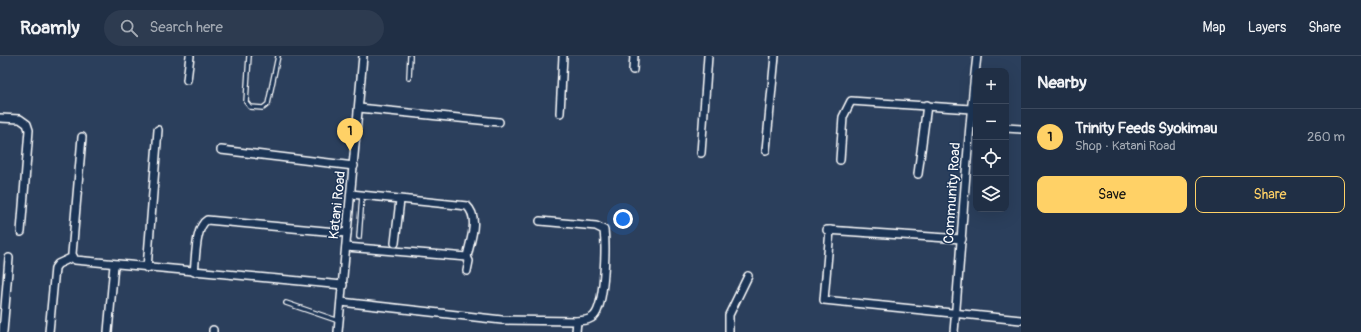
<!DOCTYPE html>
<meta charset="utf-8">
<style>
body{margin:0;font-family:Pangolin,sans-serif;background:#2d3b50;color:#f1f3f6}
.controls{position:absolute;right:12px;top:12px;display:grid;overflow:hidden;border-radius:8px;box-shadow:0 4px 16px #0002}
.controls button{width:36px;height:36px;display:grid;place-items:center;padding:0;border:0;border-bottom:1px solid #3d4a5e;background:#202f45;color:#f1f3f6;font:20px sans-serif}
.you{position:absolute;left:623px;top:163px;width:14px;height:14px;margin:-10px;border:3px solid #fff;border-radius:50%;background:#1a73e8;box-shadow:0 0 0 6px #1a73e833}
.badge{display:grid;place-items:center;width:26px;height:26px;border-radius:50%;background:#ffd166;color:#111;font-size:13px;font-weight:700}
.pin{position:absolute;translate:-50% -33px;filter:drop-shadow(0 1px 2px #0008)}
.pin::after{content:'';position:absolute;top:21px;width:14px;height:12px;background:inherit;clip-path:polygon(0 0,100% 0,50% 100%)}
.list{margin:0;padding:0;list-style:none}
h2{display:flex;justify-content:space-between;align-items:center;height:52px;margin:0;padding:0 16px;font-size:17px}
h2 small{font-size:13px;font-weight:400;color:#a2a9b3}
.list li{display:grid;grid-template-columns:26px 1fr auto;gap:12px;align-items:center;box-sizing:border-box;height:56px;padding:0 16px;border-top:1px solid #3d4a5e}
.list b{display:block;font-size:15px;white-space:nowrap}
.list p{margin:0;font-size:13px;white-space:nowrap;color:#a2a9b3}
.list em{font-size:13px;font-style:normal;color:#a2a9b3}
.actions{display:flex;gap:8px;padding:12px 16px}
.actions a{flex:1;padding:9px 0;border:1px solid #ffd166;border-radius:8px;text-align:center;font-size:14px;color:#ffd166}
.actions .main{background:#ffd166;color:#111}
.icon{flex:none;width:22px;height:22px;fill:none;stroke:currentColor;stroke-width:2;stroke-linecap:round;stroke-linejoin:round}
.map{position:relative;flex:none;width:1021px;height:276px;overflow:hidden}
header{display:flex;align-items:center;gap:24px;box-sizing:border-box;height:56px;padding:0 20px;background:#202f45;border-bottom:1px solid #3d4a5e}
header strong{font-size:19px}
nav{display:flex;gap:22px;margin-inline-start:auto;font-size:14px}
.search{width:280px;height:36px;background:#2d3b50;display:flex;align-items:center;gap:10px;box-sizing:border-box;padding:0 14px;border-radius:22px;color:#a2a9b3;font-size:15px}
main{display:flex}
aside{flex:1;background:#202f45}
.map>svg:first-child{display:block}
</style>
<header>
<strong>Roamly</strong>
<div class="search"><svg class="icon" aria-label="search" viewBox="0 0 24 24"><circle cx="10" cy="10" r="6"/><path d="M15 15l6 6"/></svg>Search here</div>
<nav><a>Map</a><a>Layers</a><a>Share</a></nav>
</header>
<main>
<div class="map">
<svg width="1021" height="276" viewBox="0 0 1021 276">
<rect width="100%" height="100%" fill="#2b3f5c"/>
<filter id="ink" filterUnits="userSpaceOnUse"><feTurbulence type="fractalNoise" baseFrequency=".025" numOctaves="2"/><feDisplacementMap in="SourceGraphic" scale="8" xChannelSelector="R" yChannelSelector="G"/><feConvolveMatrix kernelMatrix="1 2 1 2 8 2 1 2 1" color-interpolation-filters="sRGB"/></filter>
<g filter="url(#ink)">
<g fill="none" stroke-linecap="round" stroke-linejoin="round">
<g stroke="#fff" stroke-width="6">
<g id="service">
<polyline points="249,0 246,46 250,51 263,52 268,48 278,0"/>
<polyline points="409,22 410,0"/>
<polyline points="359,181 362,140"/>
<polyline points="286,247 339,265"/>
</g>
</g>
<g stroke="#fff" stroke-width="10">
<g id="minor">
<polyline points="633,14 634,0"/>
<polyline points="187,24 190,0"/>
<polyline points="359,52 499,66"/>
<polyline points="560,57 563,0"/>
<polyline points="0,62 20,63 27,68 29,74 21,176"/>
<polyline points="1006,72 1021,73"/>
<polyline points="82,81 72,198 75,204 343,229"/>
<polyline points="221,94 354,110"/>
<polyline points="766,94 775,0"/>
<polyline points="701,97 708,0"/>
<polyline points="840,104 843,61 851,45 971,53"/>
<polyline points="918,118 927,49"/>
<path d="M351,138l116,12c13,12 3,35 0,51"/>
<polyline points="827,174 962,183"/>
<polyline points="830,174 824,244 1021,264"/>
<polyline points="395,187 400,144"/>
<polyline points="346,191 467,201 469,205 467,215"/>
<polyline points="147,212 158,74"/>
<path d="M194,216c2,-13 1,-45 13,-52l140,13"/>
<path d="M341,246l161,18 75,1c7,-1 12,0 17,-5 11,-11 12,-71 10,-86l-8,-4 -56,-5"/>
<polyline points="3,276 9,202"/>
<polyline points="49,276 55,212 58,208 73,201"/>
<polyline points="108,276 114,209"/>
<polyline points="213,276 213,274"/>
<polyline points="338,276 363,0"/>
<polyline points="576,276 577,265"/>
<polyline points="729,276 729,259 748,220"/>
<path d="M954,276c8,-92 12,-184 23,-276"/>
</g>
</g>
<use href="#service" stroke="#1d3557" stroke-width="3.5"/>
<use href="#minor" stroke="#1d3557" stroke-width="7"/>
</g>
</g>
<g text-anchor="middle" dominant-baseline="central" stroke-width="3" stroke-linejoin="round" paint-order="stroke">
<g font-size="14" fill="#fff" stroke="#1d3557">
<text transform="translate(952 137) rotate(-86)">Community Road</text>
<text transform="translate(337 149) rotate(-84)">Katani Road</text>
</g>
</g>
</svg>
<div class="controls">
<button>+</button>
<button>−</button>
<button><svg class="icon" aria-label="locate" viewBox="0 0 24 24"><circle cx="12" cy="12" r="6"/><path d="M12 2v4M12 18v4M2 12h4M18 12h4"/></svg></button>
<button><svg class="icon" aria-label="layers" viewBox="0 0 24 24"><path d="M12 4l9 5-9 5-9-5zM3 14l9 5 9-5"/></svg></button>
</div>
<div class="you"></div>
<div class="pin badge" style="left:350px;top:95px">1</div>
</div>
<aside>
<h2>Nearby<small></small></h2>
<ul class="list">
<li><span class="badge">1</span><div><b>Trinity Feeds Syokimau</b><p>Shop · Katani Road</p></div><em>260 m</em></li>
</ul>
<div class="actions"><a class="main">Save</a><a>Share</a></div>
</aside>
</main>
